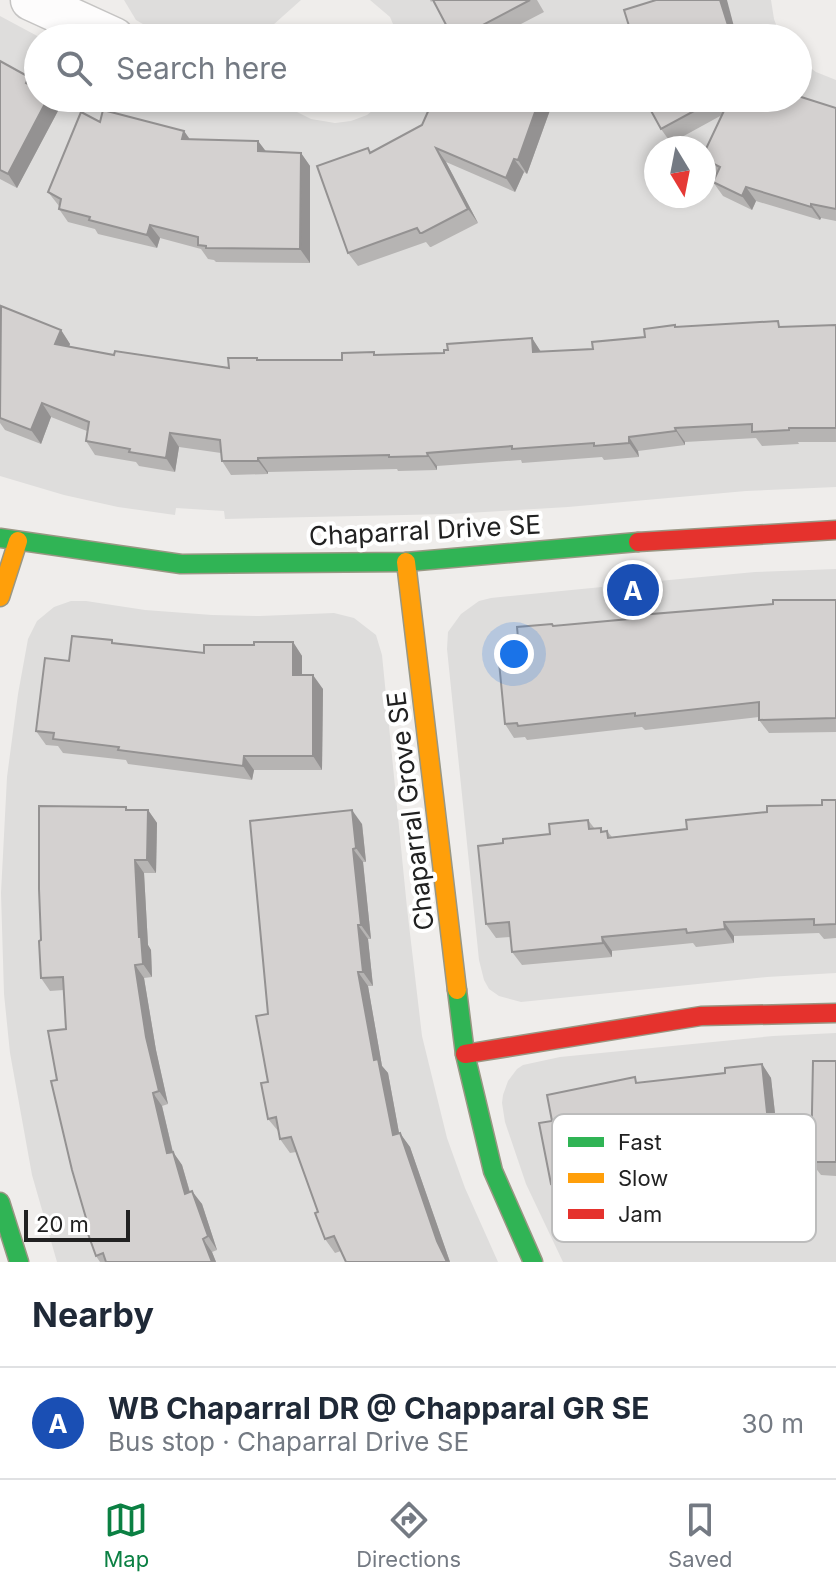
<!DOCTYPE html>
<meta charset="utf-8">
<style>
body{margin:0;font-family:Inter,sans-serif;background:#f2f2f3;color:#1f2937}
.compass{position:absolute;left:644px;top:136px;width:72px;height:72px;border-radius:50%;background:#fff;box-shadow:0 4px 12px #0003;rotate:170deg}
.scale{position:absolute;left:24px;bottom:20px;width:106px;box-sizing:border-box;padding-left:8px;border:4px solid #212121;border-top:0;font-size:22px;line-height:28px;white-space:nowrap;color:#212121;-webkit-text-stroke:6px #fff;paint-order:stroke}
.you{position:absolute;left:514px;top:654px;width:28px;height:28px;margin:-20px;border:6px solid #fff;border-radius:50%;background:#1a73e8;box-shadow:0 0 0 12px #1a73e833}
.badge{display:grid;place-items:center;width:52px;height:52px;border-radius:50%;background:#0b8043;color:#fff;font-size:26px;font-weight:700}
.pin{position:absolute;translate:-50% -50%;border:4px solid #fff;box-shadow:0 2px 8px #0006}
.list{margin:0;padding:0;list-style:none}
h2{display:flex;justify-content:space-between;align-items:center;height:104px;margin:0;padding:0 32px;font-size:34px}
h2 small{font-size:26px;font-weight:400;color:#747a83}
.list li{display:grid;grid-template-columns:52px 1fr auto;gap:24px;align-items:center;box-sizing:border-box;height:112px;padding:0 32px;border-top:2px solid #e0e1e3}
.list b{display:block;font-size:30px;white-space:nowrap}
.list p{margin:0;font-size:26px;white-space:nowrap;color:#747a83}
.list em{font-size:26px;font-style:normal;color:#747a83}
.icon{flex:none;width:44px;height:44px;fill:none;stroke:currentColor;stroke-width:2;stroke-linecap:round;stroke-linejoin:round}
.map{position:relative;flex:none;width:836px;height:1262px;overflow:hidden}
.search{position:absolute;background:#fff;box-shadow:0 4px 12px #0003;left:24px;right:24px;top:24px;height:88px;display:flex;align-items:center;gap:20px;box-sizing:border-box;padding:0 28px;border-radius:44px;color:#747a83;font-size:30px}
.sheet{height:216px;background:#fff}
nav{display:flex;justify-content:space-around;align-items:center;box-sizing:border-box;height:112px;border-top:2px solid #e0e1e3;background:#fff;font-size:22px;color:#747a83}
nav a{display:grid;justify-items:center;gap:4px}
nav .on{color:#0b8043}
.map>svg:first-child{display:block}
</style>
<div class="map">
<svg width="836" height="1262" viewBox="0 0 836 1262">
<rect width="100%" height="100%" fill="#efedeb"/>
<g fill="#dedddc" fill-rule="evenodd">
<polygon points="124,0 301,0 273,25 241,38 181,38 162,33 148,27 136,20"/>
<polygon points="370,0 771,0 774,19 781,38 399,38 390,17"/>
<path d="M0,16l41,22h-3v60h177l49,4 19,3 28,14 24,4 16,-2 16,-6 21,-17h410v-39l18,13 20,8v407l-90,4 -178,16 -118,7 -225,5 -1,-8 -48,-3 -1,7 -57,-8 -54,-12 -64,-19zM656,148h48v48h-48z"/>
<polygon points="836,569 836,973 767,977 521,1002 499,996 489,989 484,980 479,960 447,649 448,632 461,614 479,601 491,598 602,587 603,596 649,591 648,582 755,572"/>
<polygon points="71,601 86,601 145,610 212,615 260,616 334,613 354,618 376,635 382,655 407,908 422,1036 447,1138 465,1188 498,1262 57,1262 32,1175 10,1053 4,994 1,893 7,777 18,694 28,639 37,621 54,607"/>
<polygon points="836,1033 836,1262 563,1262 526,1184 505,1122 502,1103 503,1095 508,1081 517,1069 523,1065 560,1057 773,1036"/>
</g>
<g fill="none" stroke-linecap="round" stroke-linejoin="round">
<g stroke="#c5c4c3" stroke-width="43">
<polyline id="street" points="31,0 114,38"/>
</g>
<g stroke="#999783" stroke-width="21">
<g id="fast">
<polyline points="0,538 181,564 406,562 638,542"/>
<polyline points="457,990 465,1054 493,1171 533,1262"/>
<polyline points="0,1202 19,1262"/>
</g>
</g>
<g stroke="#999783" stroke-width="21">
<g id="slow">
<polyline points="406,562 457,990"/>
<polyline points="0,597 18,541"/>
</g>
</g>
<g stroke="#999783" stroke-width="21">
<g id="jam">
<polyline points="638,542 836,530"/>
<polyline points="465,1054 701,1016 836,1013"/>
</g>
</g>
<use href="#street" stroke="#fdfcfc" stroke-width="40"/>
<use href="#fast" stroke="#30b455" stroke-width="18"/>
<use href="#slow" stroke="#ff9f0a" stroke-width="18"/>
<use href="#jam" stroke="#e5322d" stroke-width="18"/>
</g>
<g fill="#b6b4b3">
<polygon points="430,0 537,0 544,12 496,37 453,38 433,0 431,2"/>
<polygon points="0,61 29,77 38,89 59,109 17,188 0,179"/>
<polygon points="644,98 798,98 836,108 836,221 821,218 820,220 756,201 752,210 723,196 713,182 717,174 711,172 704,161 704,153 722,115 671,143 661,129"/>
<polygon points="554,99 527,174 524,172 515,192 446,162 478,223 431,247 430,247 426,242 358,266 348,253 371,152 422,125"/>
<polygon points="100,122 184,131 189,139 258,141 266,152 301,153 310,166 310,263 216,262 214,260 208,259 201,249 160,238 157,248 98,234 95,229 68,222 59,209 59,206 48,192"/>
<polygon points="0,308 61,330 70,344 69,347 114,355 229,368 257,358 259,360 342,360 376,355 444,353 532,338 541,352 593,349 645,337 676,327 782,327 836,325 836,442 798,442 799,444 762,446 756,438 685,442 685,445 638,451 639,457 604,460 602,457 522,463 521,460 437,466 437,470 398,471 397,469 268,472 268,474 231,475 222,461 221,453 179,447 175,472 139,466 136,462 95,455 86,441 87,431 51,417 41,444 5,430 0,423"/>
<polygon points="836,600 836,732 769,733 759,720 759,717 645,730 642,727 527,740 525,737 514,738 505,724 520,660 554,626"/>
<polygon points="293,642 302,656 302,675 323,689 322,770 254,770 252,780 128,764 126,760 63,753 58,746 46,745 36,731 69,661 114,643 204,653 254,645"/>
<polygon points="836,800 836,938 824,939 819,933 734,936 734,943 696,947 693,943 612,951 612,957 522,965 512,952 511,937 496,938 486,924 503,843 550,834 588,820 595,829 601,828 603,832 607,831 612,837 687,829 767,812 822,805"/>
<polygon points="126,807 128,810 148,810 157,823 156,873 144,873 148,945 151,950 152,977 144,978 156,1050 168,1104 162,1106 173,1152 182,1165 190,1192 202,1204 217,1250 212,1252 216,1262 100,1262 96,1256 86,1218 57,1080 66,1029 64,990 50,991 41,978 41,940"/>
<polygon points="362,824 366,862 363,862 371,939 368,939 373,986 368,986 382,1066 388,1073 399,1133 410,1147 450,1262 346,1262 341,1251 335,1253 325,1239 318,1212 296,1152 290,1153 280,1139 279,1132 268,1119 268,1014"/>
<polygon points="836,1061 836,1176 821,1175 811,1162"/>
<polygon points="762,1064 771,1078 782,1175 776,1175 777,1182 708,1190 700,1179 649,1186 650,1194 584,1208 575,1195 561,1198 551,1184 552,1121 639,1083 725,1073"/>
</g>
<g fill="#949292">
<polygon points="720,0 727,0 737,38 732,38"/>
<polygon points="29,77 38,90 26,83"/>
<polygon points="48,98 51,98 59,109 17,188 8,174"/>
<polygon points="540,98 554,99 527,174 518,160"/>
<polygon points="184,131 194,145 182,139"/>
<polygon points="258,141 268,154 258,151"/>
<polygon points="436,148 446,162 478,223 468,209"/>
<polygon points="301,153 310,166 310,263 300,249"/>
<polygon points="514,159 524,172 515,192 506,178"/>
<polygon points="746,187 756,201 752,210 742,196"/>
<polygon points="811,204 821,218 820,220 811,207"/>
<polygon points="150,225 160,238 157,248 147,235"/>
<polygon points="61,330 70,344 65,358 55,344"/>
<polygon points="532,338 541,352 533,352"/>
<polygon points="42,403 51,417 41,444 31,430"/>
<polygon points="675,428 685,442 685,445 676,431"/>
<polygon points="170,433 179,447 175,472 166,458"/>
<polygon points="629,437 638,451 639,457 629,443"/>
<polygon points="427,453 437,466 437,470 428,456"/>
<polygon points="258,458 268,472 268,474 258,461"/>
<polygon points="293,642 302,656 302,689 293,675"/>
<polygon points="313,675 323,689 322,770 313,756"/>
<polygon points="244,756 254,770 252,780 243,766"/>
<polygon points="148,810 157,823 156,873 147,860"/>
<polygon points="352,810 362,824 366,862 356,848"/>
<polygon points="353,849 363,862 371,939 361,925"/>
<polygon points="135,860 144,873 148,945 151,950 152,977 143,964 139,937"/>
<polygon points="724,922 734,936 734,943 725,929"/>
<polygon points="358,925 368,939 373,986 363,972"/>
<polygon points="602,937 612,951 612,957 603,943"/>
<polygon points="135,965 144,978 156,1050 168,1104 159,1091 146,1037"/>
<polygon points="358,972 368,986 382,1066 388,1073 402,1149 393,1135 374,1060"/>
<polygon points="762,1064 771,1078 782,1175 772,1161"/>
<polygon points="153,1093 162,1106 176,1166 167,1153"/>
<polygon points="400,1133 410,1147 450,1262 447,1262 437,1241"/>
<polygon points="173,1152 182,1165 194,1207 185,1194"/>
<polygon points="766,1161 776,1175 777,1182 767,1168"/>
<polygon points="639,1172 649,1186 650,1194 640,1180"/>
<polygon points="192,1191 202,1204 217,1250 208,1236"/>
<polygon points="203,1239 212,1252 216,1262 212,1262"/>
</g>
<g fill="#d4d1d0" stroke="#949292" stroke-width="2">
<polygon points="433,0 530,0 475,29 499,38 453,38"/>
<polygon points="656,0 720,0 732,38 623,38 620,29 629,26 624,10"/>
<polygon points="0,61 29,77 26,83 38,89 38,98 48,98 8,174 0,170"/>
<polygon points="798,96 836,108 836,209 811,204 811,207 746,187 742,196 713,182 720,167 704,159 704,153 730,98 798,98"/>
<polygon points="434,98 540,98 518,160 514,159 506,178 436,148 468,209 422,233 420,233 417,228 348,253 317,166 368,148 370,153 422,125"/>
<polygon points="644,98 718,98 661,129"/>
<polygon points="103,110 184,131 182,139 258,141 258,151 301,153 300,249 206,248 206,246 198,245 198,237 150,225 147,235 89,220 90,217 59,209 61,199 48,192 81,112 100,122"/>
<polygon points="1,306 61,330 55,344 114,355 115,351 229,368 228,358 257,358 257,360 342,360 342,353 374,352 374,355 444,353 444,350 448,350 447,344 532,338 533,352 593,349 592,342 645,337 644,329 675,325 675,327 778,321 779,327 836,325 836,428 789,428 789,430 752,432 752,424 675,428 676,431 629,437 629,443 594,446 594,443 512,449 512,446 427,453 428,456 389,457 389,455 258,458 258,461 222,461 220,440 170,433 166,458 129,452 130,449 86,441 89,422 42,403 31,430 0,418"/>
<polygon points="773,600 836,600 836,718 759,720 759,702 635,716 635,713 518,726 517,723 505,724 499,662 520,660 517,627 552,624 553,626 640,618 640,615 773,604"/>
<polygon points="72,636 112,640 112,643 204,653 204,645 254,645 254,642 293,642 293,675 313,675 313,756 244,756 243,766 118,750 119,747 53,739 54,733 36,731 45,658 69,661"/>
<polygon points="822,800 836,800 836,924 814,925 814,919 724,922 725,929 687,933 686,929 602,937 603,943 512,952 509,922 486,924 478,846 503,843 503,839 550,834 549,824 588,820 589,829 601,828 601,832 607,831 608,838 687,829 686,820 767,812 767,806 822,805"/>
<polygon points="39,806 126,807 126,810 148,810 147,860 135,860 139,937 141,937 143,964 135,965 146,1037 159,1091 153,1093 167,1153 173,1152 185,1194 192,1191 208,1236 203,1239 212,1262 106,1262 103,1253 96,1256 83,1220 86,1218 72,1170 51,1081 57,1080 48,1031 66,1029 63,977 41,978 39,941 41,940 39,889"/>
<polygon points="352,810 356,848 353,849 361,925 358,925 363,972 358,972 374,1060 378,1059 393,1135 400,1133 437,1241 447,1262 346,1262 334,1236 325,1239 315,1213 318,1212 291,1137 280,1139 276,1117 268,1119 261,1083 268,1082 256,1016 268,1014 250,821"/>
<polygon points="813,1061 836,1061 836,1162 811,1162"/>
<polygon points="762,1064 772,1161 766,1161 767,1168 698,1176 697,1164 639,1172 640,1180 574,1194 571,1180 551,1184 539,1123 552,1121 547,1095 635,1077 636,1083 725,1073 725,1068"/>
</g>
<g text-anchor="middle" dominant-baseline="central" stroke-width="8" stroke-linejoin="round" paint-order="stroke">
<g font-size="26" fill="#212121" stroke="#fff">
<text transform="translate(425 530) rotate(-3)">Chaparral Drive SE</text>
<text transform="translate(410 811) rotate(-97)">Chaparral Grove SE</text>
</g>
</g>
<rect x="552" y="1114" width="264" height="128" rx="12" fill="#fff" stroke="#bcbcbc" stroke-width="2"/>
<rect x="568" y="1137" width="36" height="10" fill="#30b455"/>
<rect x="568" y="1173" width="36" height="10" fill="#ff9f0a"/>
<rect x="568" y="1209" width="36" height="10" fill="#e5322d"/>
<g font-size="22" fill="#212121">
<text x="618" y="1150">Fast</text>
<text x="618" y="1186">Slow</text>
<text x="618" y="1222">Jam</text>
</g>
</svg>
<svg class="compass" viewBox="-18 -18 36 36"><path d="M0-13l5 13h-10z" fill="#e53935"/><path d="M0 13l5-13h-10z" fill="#747a83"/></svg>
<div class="scale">20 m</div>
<div class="you"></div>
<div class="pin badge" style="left:633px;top:590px;background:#1a4fb4">A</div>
<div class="search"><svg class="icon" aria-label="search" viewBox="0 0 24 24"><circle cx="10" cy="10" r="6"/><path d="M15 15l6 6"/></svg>Search here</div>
</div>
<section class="sheet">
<h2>Nearby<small></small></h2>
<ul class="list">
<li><span class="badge" style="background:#1a4fb4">A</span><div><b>WB Chaparral DR @ Chapparal GR SE</b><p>Bus stop · Chaparral Drive SE</p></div><em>30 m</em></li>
</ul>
</section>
<nav>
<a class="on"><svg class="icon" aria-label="map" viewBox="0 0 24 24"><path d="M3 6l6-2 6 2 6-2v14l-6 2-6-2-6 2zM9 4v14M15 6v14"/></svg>Map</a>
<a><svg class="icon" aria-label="directions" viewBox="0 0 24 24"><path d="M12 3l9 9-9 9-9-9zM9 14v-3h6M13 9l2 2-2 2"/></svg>Directions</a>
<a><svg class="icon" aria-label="saved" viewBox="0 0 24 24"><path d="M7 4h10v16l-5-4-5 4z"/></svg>Saved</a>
</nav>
